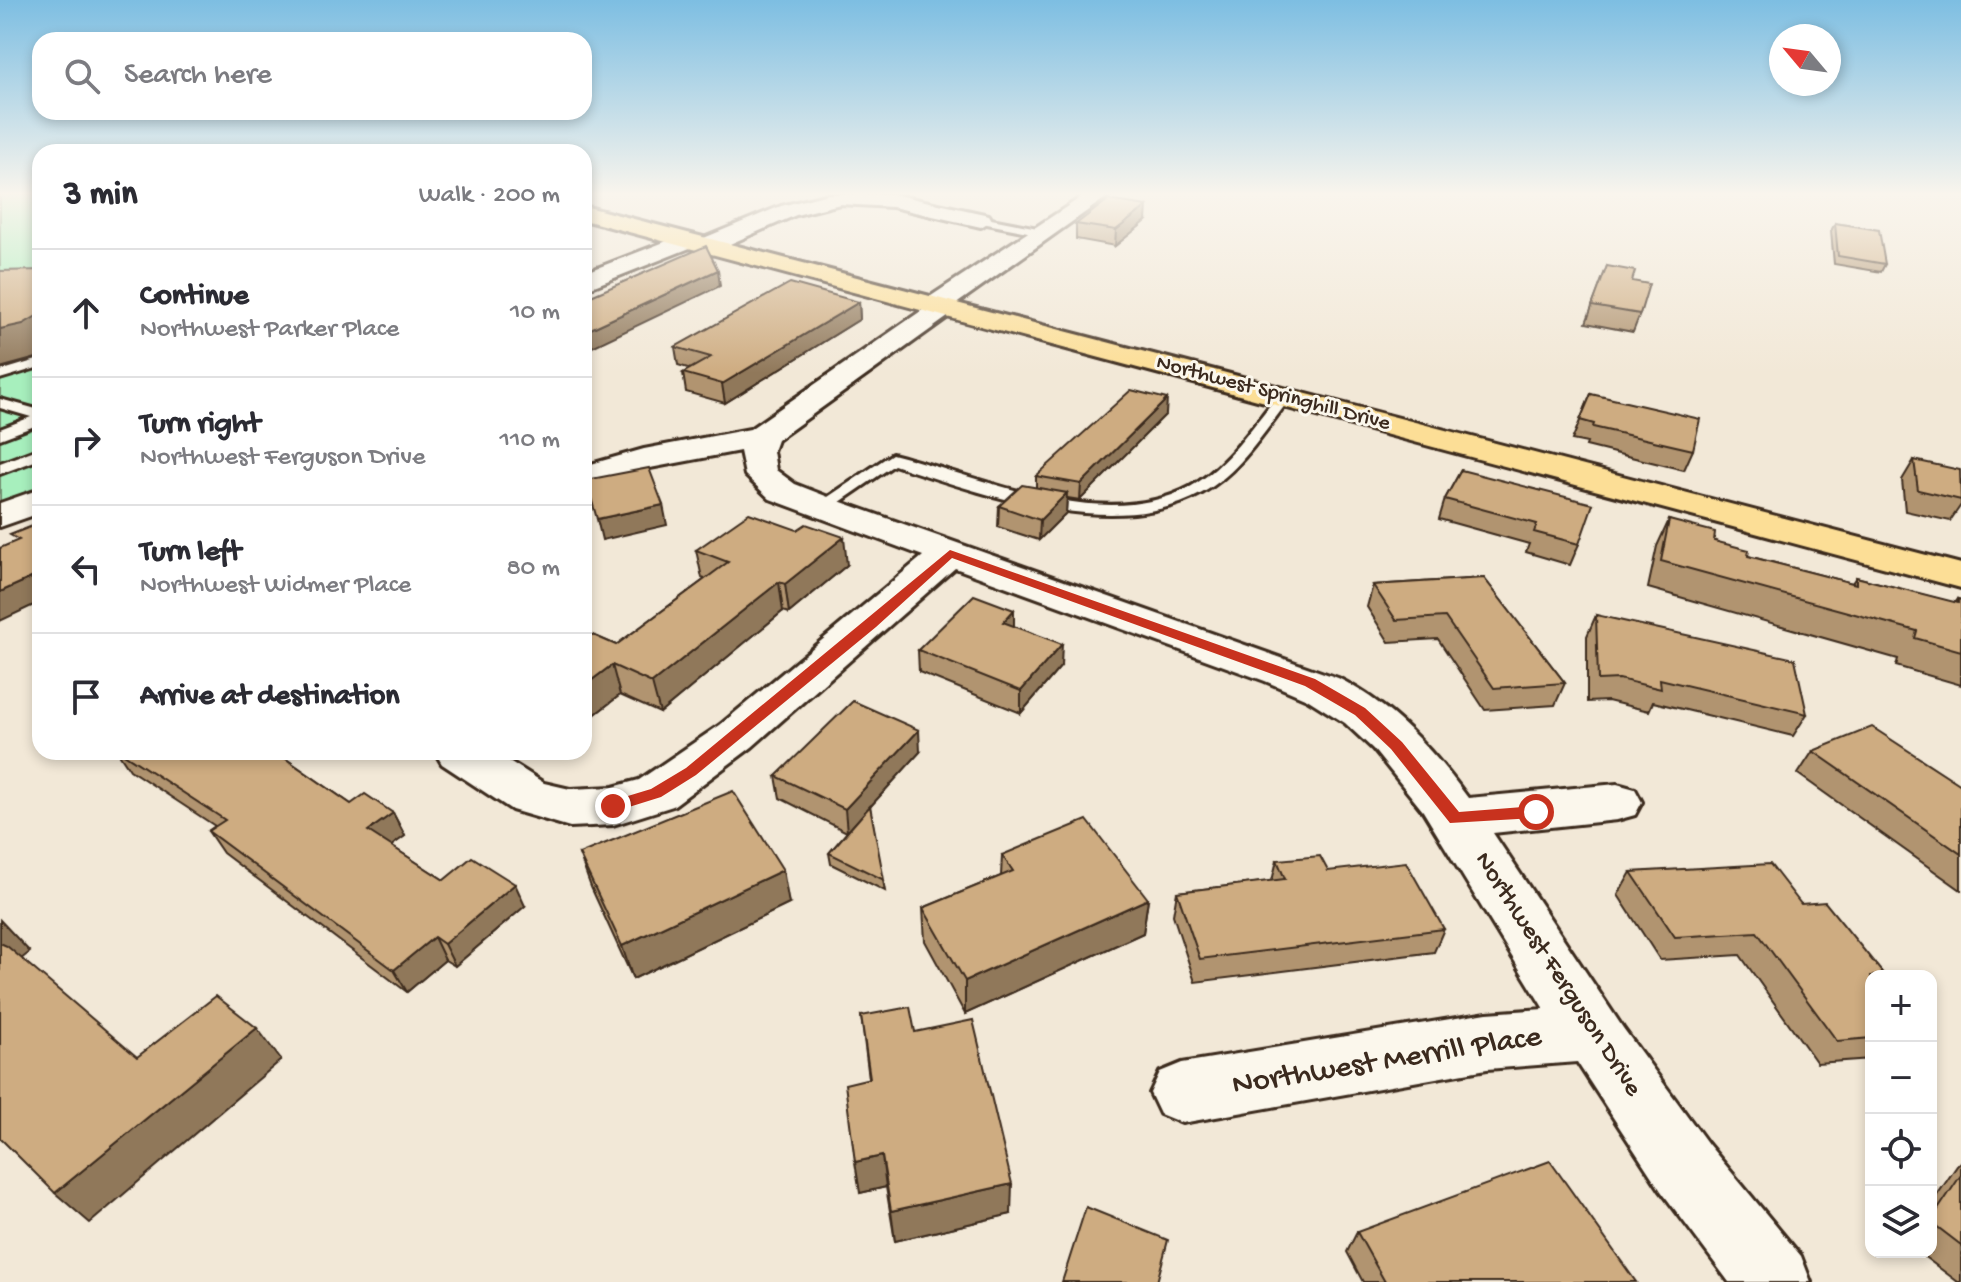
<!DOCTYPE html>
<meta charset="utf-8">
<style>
body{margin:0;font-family:"Gochi Hand",sans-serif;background:#f7f7f7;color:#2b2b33}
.controls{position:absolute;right:24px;bottom:24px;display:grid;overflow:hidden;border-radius:16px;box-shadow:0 4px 12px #0003}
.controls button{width:72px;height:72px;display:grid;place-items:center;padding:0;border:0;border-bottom:2px solid #e1e1e2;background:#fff;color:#2b2b33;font:40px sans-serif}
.compass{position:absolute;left:1769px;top:24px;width:72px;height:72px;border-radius:50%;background:#fff;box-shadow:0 4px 12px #0003;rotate:299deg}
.stop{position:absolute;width:24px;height:24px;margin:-18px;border:6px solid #c8321e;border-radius:50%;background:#fff}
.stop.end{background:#c8321e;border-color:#fff;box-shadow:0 2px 8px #0008}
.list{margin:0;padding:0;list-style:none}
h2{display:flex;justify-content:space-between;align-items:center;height:104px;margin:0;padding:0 32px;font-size:34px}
h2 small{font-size:26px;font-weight:400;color:#7c7c81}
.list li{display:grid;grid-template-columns:52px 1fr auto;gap:24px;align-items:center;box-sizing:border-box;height:128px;padding:0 32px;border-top:2px solid #e1e1e2}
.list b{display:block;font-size:30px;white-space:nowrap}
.list p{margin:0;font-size:26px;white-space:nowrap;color:#7c7c81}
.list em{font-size:26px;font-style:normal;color:#7c7c81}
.icon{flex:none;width:44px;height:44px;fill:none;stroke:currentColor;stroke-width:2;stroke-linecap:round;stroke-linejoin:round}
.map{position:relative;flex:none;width:1961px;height:1282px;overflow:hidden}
.search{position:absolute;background:#fff;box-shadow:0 4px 12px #0003;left:32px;top:32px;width:560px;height:88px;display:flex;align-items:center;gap:20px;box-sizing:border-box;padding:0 28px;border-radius:24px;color:#7c7c81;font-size:30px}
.panel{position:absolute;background:#fff;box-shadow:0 4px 12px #0003;left:32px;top:144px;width:560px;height:616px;border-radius:24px}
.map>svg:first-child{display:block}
</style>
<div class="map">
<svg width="1961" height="1282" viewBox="0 0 1961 1282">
<rect width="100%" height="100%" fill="#f2e8d7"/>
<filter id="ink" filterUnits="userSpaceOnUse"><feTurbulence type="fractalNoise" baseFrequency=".0125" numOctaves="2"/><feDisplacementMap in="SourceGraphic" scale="16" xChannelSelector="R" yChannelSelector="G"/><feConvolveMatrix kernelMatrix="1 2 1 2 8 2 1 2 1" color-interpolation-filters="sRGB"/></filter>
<g filter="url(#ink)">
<polygon fill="#a7efbd" stroke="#718c6e" stroke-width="2" points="0,194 40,194 40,487 0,503"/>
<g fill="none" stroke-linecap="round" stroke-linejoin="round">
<g stroke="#3b2a1e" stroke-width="6">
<g id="lane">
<polygon points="981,217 1043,229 1048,232 1043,235 977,222 976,220"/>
<polygon points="40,359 40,367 0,379 0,371"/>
<path d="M1284,393l7,4 -2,3c-25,32 -50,73 -87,93 -87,49 -220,1 -308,-28l-67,46 -6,1 -8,-5 79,-53c88,22 210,80 298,33 37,-20 63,-62 89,-93z"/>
<polygon points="0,399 40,410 40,424 0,439 0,429 31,417 0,408"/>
<polygon points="40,448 40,459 0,474 0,463"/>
</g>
</g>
<g stroke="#3b2a1e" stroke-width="6">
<g id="street">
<polygon points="828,194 893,194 989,215 992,220 981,227 893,207 840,204 796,215 714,251 706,253 695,246 584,290 584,273 680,236 688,234 699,240 781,206"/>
<path d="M943,300l13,8 -4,6 -175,126 -4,11 3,19 19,14 41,16 502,178c54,27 95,72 130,120l149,-14 18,5 7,13 -7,13 -18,5 -124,13 130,195 85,116 93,112 10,26h-82l-68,-91 -84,-129 -90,7 -305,54 -22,-9 -10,-21 10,-21 22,-9 305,-50 57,-4 -121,-198 -50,-62 -28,-26 -38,-24 -42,-18 -310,-113 -203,179 -79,59 -60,19 -43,2 -58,-17 -70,-46 -7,-12h60l49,31 26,6 43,-2 26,-7 81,-55 203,-169 -153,-57 -25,-24 -5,-24 -90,17 -66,19v-21l60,-17 106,-20 184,-127z"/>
<polygon points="40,489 40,513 0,527 0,503"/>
</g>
</g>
<g stroke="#3b2a1e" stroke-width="6">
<polygon id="secondary" points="1086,194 1111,194 945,312 925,312 921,306 925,300"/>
</g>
<g stroke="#3b2a1e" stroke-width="6">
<polygon id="primary" points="584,206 1961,564 1961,588 584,220"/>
</g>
<use href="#lane" fill="#fbf7ec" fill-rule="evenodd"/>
<use href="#street" fill="#fbf7ec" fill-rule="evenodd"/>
<use href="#secondary" fill="#fbf7ec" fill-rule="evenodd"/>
<use href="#primary" fill="#fcde96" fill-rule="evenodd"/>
</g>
<g fill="#b1946f" stroke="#3b2a1e" stroke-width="2">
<polygon points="1146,221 1115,246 1076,239 1076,224"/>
<polygon points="1835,223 1885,264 1881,272 1834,264 1831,231"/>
<polygon points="1607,266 1632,281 1640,314 1633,332 1586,323"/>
<polygon points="859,302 860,319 725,403 686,392 683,373 691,369 678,365 675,347"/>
<polygon points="1591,394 1693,450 1684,470 1586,446 1587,443 1572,440"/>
<polygon points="1166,414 1080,500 1067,498 1066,513 1039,540 998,527 999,506 1036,488 1036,476"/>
<polygon points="1914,460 1961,480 1961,505 1950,521 1905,511 1902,480"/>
<polygon points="1461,470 1579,544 1570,565 1526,552 1529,544 1439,519 1445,499"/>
<polygon points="1669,520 1748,556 1852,583 1856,577 1955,603 1958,599 1961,600 1961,685 1896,666 1898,659 1648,588 1657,546"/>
<polygon points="696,550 847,565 789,613 783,611 660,713 620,695 585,722 584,722 584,631 616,645 705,579 702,578"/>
<polygon points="1484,578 1565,683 1555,705 1485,710 1438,639 1389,642 1367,607 1373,585"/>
<polygon points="1014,610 1014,627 1061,666 1021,713 919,672 918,650"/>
<polygon points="1596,615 1807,714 1793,736 1653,702 1649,711 1608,701 1587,702 1587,636"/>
<polygon points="1813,751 1961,785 1961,890 1798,774"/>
<polygon points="118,752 276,752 351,804 393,813 405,836 391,846 444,880 525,906 455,966 445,960 407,992 223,853 208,831 215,826 130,770"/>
<polygon points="920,752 870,807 885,891 831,864 829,853 847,832 780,798 776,776"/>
<polygon points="579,854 789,904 633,979 591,887"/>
<polygon points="1002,855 1148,899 1143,933 965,1014 925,941 923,908 1001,876"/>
<polygon points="1277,860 1328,871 1444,929 1434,952 1195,982 1173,915 1177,892 1272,881"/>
<polygon points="1631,872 1801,904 1871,976 1871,1059 1817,1063 1740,955 1660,960 1618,895"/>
<polygon points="861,1016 915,1032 1011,1214 895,1241 886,1187 860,1193 869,1078"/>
<polygon points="1961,1162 1961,1282 1958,1282 1918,1252 1931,1252 1931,1204 1957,1166"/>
<polygon points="1357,1232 1636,1282 1363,1282 1347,1252"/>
</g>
<g fill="#90785a" stroke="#3b2a1e" stroke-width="2">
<polygon points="1147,206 1146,221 1115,246 1116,230"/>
<polygon points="718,270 720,286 584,351 584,332"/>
<polygon points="859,302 860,319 725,403 722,384"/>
<polygon points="40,314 40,357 0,368 0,329"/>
<polygon points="1167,399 1166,414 1080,500 1081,484"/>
<polygon points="1067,493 1066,513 1039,540 1040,520"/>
<polygon points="663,505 667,525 602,540 597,519"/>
<polygon points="844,537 847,565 789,613 785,584"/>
<polygon points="40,574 40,602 0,621 0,592"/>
<polygon points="779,582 783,611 660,713 652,683"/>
<polygon points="1014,610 1014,631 1003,622"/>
<polygon points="1062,644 1061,666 1021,713 1021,691"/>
<polygon points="612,665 620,695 585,722 584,718 584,686"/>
<polygon points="919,730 920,752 847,832 845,809"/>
<polygon points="393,813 405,836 380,854 368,831"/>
<polygon points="783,870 789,904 633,979 622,946"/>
<polygon points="515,884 525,906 455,966 444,944"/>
<polygon points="1148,899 1143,933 965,1014 965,981"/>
<polygon points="0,920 30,952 10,968 0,957"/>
<polygon points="434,937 445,960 407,992 394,970"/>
<polygon points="257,1028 281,1060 90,1223 55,1193"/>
<polygon points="882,1156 886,1187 860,1193 855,1162"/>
<polygon points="1012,1184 1011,1214 895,1241 891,1211"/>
</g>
<g fill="#ceac81" stroke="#3b2a1e" stroke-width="2">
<polygon points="1108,200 1147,206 1116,230 1076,224"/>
<polygon points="1835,223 1879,230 1885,264 1838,256"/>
<polygon points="706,246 718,270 584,332 584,299"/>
<polygon points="1607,266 1635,271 1632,281 1649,284 1640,314 1592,306"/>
<polygon points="40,270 40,314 23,324 0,329 0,271"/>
<polygon points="790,283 859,302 722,384 683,373 711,357 675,347"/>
<polygon points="1131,390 1167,399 1081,484 1036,476"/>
<polygon points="1591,394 1700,419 1693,450 1593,427 1594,424 1580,420"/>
<polygon points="1914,460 1960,470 1961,500 1918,490"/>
<polygon points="649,468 663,505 597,519 586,480"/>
<polygon points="1461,470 1593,504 1579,544 1534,532 1537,524 1445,499"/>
<polygon points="1022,485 1067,493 1040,520 999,506"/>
<polygon points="749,513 797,530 806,524 844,537 785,584 779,582 652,683 612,665 584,686 584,631 616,645 728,562 696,550"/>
<polygon points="1669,520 1715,532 1714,541 1749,550 1748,556 1856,584 1856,577 1958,603 1958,599 1961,600 1961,651 1915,638 1917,631 1661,561"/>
<polygon points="40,523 40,574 0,592 0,548 19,540 10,535"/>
<polygon points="1484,578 1565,683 1494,688 1445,617 1396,620 1373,585"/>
<polygon points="974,595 1014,610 1003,622 1062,644 1021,691 918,650"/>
<polygon points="1596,615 1795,659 1807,714 1660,679 1661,689 1619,679 1598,680"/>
<polygon points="853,701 919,730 845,809 776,776"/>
<polygon points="1872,727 1961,785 1961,854 1813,751"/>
<polygon points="121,752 276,752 351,804 365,794 393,813 368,831 444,880 472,857 515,884 444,944 434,937 394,970 208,831 225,820"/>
<polygon points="733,791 783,870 622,946 579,854"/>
<polygon points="870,806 884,880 829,853"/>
<polygon points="1087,820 1148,899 965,981 923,908 1013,871 1002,855"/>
<polygon points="1320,856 1328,871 1406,862 1444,929 1200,959 1177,892 1285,879 1277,860"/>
<polygon points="1770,864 1801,904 1825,902 1885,976 1871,976 1871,1038 1837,1041 1757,932 1675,937 1631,872"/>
<polygon points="0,943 7,946 137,1057 216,996 257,1028 55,1193 0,1138"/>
<polygon points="910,1007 915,1032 973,1020 1012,1184 891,1211 882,1156 855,1162 845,1084 870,1078 861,1016"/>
<polygon points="1550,1161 1636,1282 1385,1282 1357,1232"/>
<polygon points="1961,1175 1961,1245 1931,1222 1931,1220"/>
<polygon points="1086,1207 1168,1240 1157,1282 1062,1282"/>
</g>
</g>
<linearGradient id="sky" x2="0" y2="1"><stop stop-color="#7dbee2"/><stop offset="0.52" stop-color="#f9f5ed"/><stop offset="1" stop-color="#f9f5ed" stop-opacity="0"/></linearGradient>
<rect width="1961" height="373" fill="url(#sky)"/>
<polygon fill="#c8321e" points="950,550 1315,679 1365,708 1402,742 1459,812 1536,806 1544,812 1536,818 1450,823 1391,749 1355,715 1305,686 952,558 876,627 696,775 661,797 613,812 608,810 608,802 651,789 686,768"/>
<g text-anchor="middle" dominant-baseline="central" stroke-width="6" stroke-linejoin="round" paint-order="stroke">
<g font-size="22" fill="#3b2a1e" stroke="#fbf7ec">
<text transform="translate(1273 394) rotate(15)">Northwest Springhill Drive</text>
</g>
<g font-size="26" fill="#3b2a1e" stroke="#fbf7ec">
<text transform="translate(1557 975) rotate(57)">Northwest Ferguson Drive</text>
</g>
<g font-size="32" fill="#3b2a1e" stroke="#fbf7ec">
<text transform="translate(1387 1062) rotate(-9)">Northwest Merrill Place</text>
</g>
</g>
</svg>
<div class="controls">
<button>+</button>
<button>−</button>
<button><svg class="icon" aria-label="locate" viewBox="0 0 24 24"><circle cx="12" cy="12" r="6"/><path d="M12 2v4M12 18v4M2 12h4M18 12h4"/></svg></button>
<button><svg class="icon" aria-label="layers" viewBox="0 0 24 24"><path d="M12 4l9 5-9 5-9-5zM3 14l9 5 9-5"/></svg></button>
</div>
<svg class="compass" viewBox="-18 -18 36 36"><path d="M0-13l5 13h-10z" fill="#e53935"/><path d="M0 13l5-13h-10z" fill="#7c7c81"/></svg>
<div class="stop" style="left:1536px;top:812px"></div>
<div class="stop end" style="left:613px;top:806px"></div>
<div class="search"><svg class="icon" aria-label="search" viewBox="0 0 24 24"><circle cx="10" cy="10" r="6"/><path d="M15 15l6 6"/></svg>Search here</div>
<section class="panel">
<h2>3 min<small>Walk · 200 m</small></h2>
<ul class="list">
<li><svg class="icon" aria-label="ahead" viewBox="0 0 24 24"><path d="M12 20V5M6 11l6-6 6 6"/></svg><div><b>Continue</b><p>Northwest Parker Place</p></div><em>10 m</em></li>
<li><svg class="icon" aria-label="right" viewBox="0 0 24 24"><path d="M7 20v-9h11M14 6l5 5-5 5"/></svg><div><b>Turn right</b><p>Northwest Ferguson Drive</p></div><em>110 m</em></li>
<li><svg class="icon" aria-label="left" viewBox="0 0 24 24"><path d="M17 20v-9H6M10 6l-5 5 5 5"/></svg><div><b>Turn left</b><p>Northwest Widmer Place</p></div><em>80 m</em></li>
<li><svg class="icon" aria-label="arrive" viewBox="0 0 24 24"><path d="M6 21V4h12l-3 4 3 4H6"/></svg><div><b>Arrive at destination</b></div></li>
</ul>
</section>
</div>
